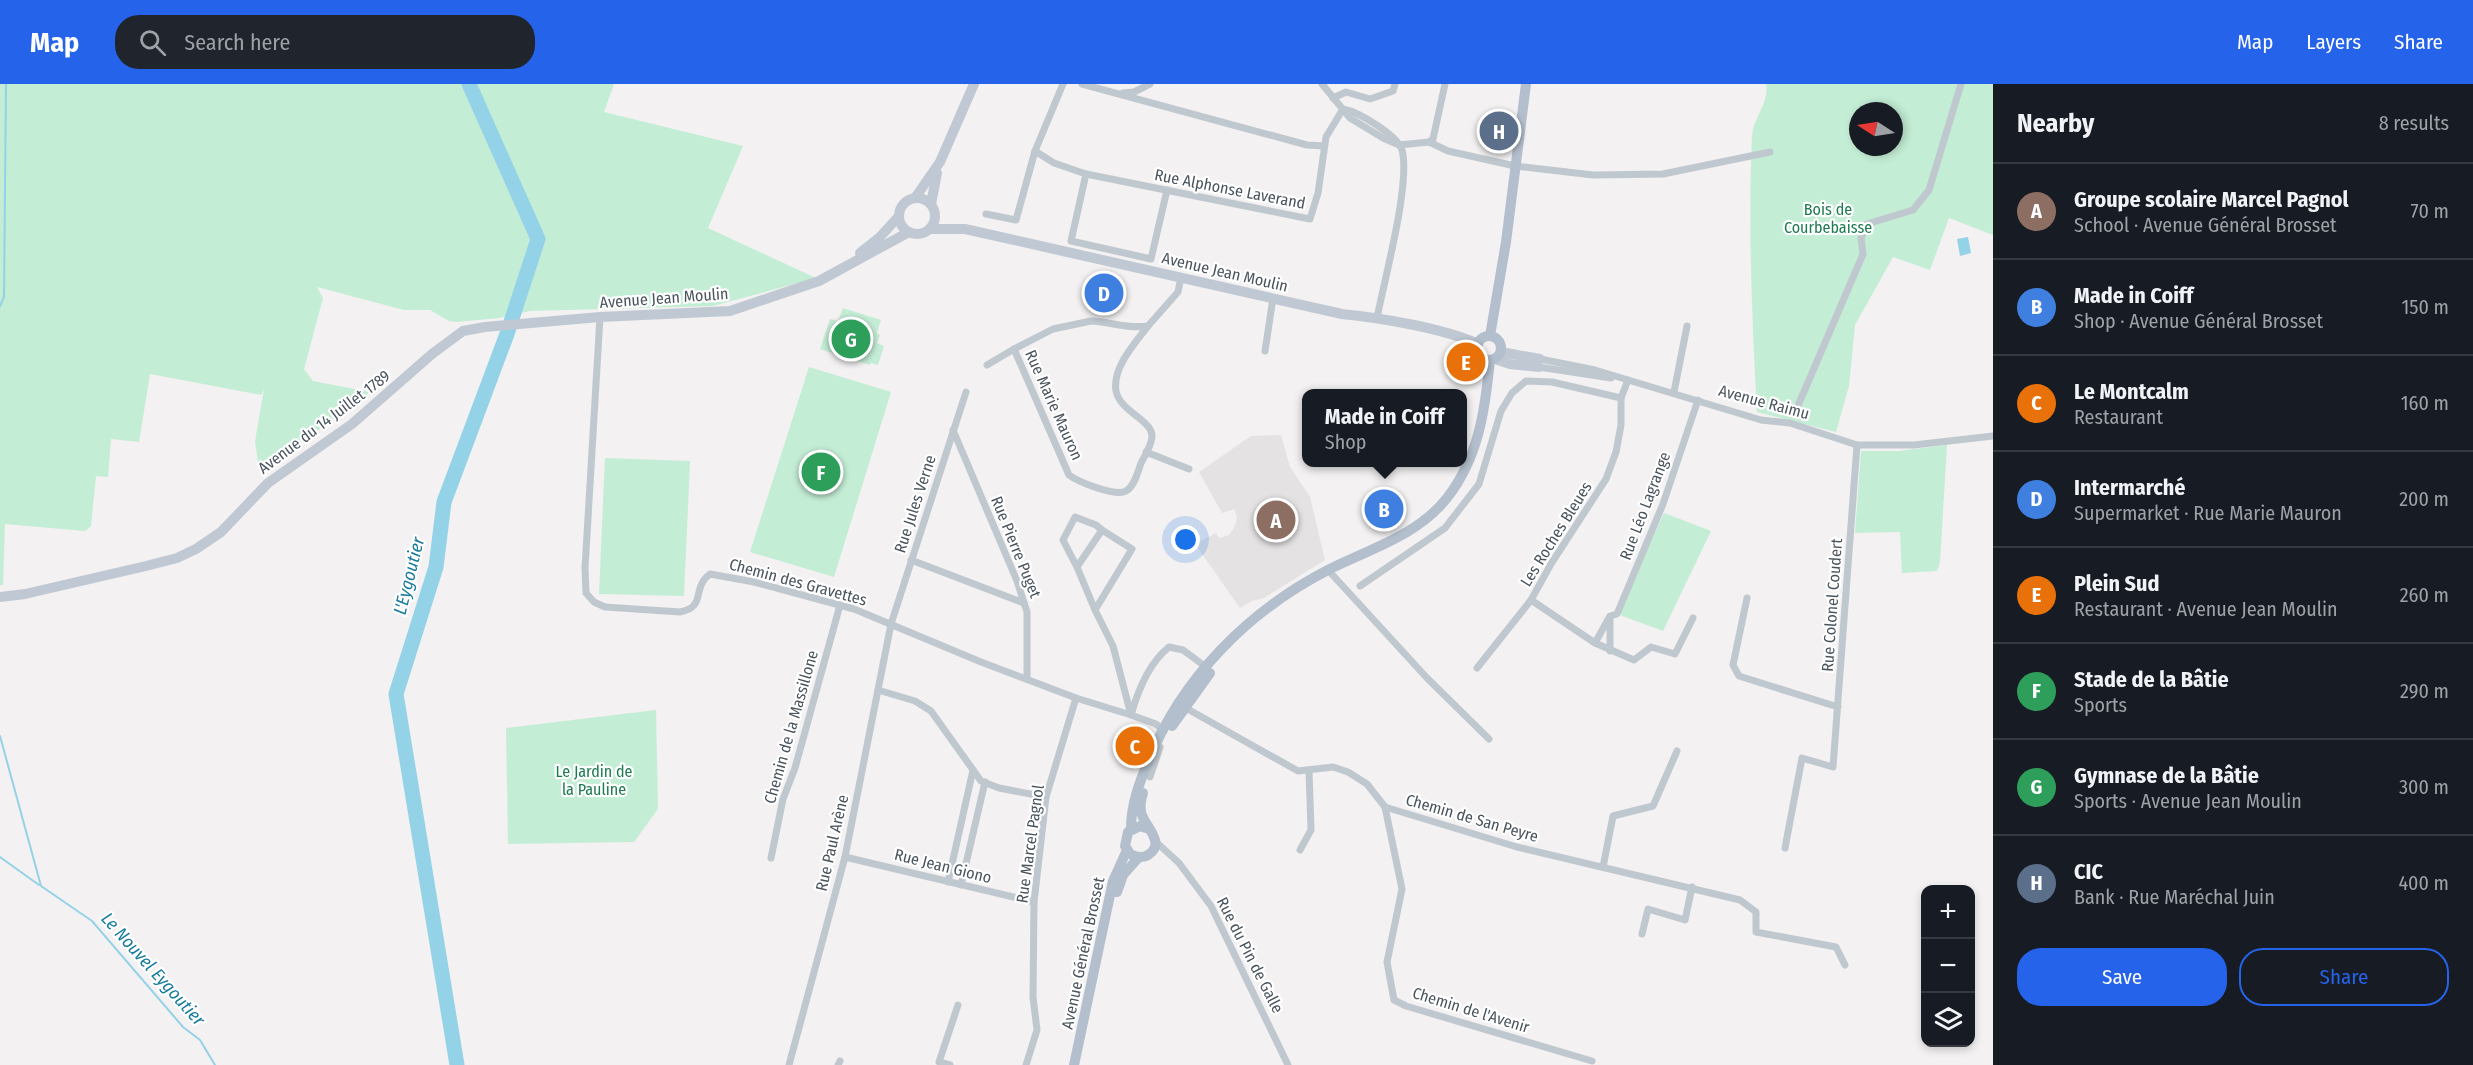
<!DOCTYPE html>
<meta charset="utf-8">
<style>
body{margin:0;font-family:"Fira Sans Condensed",sans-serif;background:#20242c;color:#f1f3f6}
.controls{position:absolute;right:18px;bottom:18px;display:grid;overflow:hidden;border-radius:12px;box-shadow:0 3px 9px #0003}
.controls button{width:54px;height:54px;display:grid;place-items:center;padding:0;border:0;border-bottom:2px solid #363941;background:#171b24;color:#f1f3f6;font:30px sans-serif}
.compass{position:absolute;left:1849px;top:18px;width:54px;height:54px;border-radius:50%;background:#171b24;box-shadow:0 3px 9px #0003;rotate:282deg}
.you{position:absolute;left:1186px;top:456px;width:21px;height:21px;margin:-15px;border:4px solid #fff;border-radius:50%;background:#1a73e8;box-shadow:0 0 0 9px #1a73e833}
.badge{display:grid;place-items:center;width:39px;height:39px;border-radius:50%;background:#2563eb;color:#fff;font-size:20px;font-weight:700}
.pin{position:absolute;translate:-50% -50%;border:3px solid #fff;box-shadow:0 2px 6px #0006}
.popup{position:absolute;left:1302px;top:305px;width:165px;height:78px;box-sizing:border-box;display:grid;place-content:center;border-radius:12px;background:#171b24;filter:drop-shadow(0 2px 4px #0005);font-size:20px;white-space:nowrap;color:#9ea1a6}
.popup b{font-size:22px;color:#f1f3f6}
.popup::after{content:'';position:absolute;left:50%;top:100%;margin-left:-12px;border:12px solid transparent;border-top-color:#171b24}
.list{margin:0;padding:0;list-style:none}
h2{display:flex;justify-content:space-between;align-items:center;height:78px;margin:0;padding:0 24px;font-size:26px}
h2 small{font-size:20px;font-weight:400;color:#9ea1a6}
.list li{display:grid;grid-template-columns:39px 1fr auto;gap:18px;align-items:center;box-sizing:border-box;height:96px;padding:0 24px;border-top:2px solid #363941}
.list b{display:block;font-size:22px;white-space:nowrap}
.list p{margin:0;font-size:20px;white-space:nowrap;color:#9ea1a6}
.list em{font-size:20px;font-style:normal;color:#9ea1a6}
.actions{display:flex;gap:12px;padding:18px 24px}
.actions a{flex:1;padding:14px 0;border:2px solid #2563eb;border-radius:24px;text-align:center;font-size:21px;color:#2563eb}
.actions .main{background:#2563eb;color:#fff}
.icon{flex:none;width:33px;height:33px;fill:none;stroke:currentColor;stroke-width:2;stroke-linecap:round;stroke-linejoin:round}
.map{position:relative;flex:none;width:1993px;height:981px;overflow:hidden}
header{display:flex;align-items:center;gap:36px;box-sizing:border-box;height:84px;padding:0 30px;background:#2563eb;color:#fff}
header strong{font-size:28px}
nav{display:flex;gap:33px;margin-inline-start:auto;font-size:21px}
.search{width:420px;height:54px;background:#20242c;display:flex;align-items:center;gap:15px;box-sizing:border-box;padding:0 21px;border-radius:24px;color:#9ea1a6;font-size:22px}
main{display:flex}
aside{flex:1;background:#171b24}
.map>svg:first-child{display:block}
</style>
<header>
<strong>Map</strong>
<div class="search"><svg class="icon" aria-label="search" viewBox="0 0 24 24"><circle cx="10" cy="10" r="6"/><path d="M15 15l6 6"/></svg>Search here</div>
<nav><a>Map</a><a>Layers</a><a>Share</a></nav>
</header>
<main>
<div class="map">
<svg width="1993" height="981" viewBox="0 0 1993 981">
<rect width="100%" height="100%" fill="#f3f1f1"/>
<polygon fill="#e4e2e2" points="1281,351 1290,383 1310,413 1325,476 1264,514 1252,517 1240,524 1195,460 1216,449 1219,454 1229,451 1235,442 1237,433 1234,425 1222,429 1199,388 1251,352"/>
<g fill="#c4edd5" fill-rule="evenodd">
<polygon points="0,0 614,0 604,28 743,62 708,144 816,194 713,222 530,227 499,234 457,238 449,237 430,226 404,226 317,203 323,214 304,285 313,297 370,308 279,375 258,379 255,357 264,305 261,311 256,310 150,290 139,358 111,355 108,393 96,392 91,442 85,447 5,440 3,501 0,501"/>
<path d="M1766,0h227v151l-44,-17 -19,52 -37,-13 -38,68 -6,61 -13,46 -79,-20c-5,-92 -9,-184 -5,-276 1,-18 18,-34 14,-52zM1858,27h36v36h-36z"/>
<polygon points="843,224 881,236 877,249 880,251 877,259 884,262 878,281 871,279 870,281 820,265 830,235 838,237"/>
<polygon points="809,283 891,308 834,493 750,468"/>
<polygon points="1947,361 1940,478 1937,487 1902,489 1900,448 1855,449 1861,367 1899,367"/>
<polygon points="605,374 690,377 684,512 599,510"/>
<polygon points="1664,429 1711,447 1663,547 1617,530"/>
<polygon points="656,626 658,725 634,758 508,760 506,644"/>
</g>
<polygon fill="#94d2e7" points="1968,153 1971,169 1960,172 1957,155"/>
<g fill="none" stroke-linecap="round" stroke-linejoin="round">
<g stroke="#94d2e7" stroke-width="2">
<polyline points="0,222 4,213 6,0"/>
<polyline points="0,652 41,802 92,837 183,943 200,956 215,981"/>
<polyline points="0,773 39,801"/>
</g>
<polyline stroke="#94d2e7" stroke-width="15" points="457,981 396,610 436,483 444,418 507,250 538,155 469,0"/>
<g stroke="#c0c8cf" stroke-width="7">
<polyline points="1082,0 1307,61 1324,62"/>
<polyline points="1322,0 1350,34 1383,54 1399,61 1429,58 1448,67 1515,82 1593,91 1663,90 1770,68"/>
<polyline points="1123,9 1134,8 1150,0"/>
<polyline points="1333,14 1346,8 1370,15 1393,7 1395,0"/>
<path d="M1343,25c16,3 54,26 59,41 9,33 -18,131 -25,168"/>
<polyline points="1429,58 1433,55 1445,0"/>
<polyline points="1035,67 1054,79 1086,90 1310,135 1318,109 1326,53 1343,25"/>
<polyline points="1086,90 1071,157 1151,175 1167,106"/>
<polyline points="986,130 1016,136 1035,67 1063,0"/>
<path d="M600,233l-15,251 1,25 8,9 11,5 75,5c27,-5 11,-24 30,-38l44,8 100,27 127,53 95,36 55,17 25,9 8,7"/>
<path d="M1091,237c21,1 36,8 57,5 -13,17 -36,42 -32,65 4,21 37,29 36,46 -1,9 -7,19 -11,26 -3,9 -7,24 -15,28 -10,6 -48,-9 -57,-16l-55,-126 39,-20z"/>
<polyline points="1148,242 1178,208 1181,193"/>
<polyline points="1265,267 1273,214"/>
<polyline points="1540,275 1595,286 1761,336 1790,339 1857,361 1914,361 1993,352"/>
<polyline points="987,281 1014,265"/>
<polyline points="1539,283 1611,294"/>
<polyline points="1674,308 1687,242"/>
<polyline points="1797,324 1863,170 1861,154 1867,140 1913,126 1929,106 1961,0"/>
<polyline points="953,346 1017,497 1027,528 1027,595"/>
<polyline points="1146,368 1189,385"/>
<polyline points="911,476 1024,519"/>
<polyline points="1077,483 1063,456 1075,433 1096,441 1102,446"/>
<polyline points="1328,486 1427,594 1489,655"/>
<polyline points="1360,502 1445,444 1479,400 1501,327 1512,309 1526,297 1552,298 1621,314"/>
<polyline points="1747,514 1733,581 1739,592 1838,623"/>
<polyline points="1531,516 1595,559 1634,576 1651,563 1675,570 1693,534"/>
<path d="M1095,526l-18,-43 25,-37 30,19 -37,61 18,36 18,69c7,-25 18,-52 38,-68l14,3 23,17"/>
<polyline points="1610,535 1610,567"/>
<polyline points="1595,559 1610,532 1617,530 1663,420 1698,316"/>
<polyline points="1477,584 1531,516 1551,480 1606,395 1616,368 1621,341 1621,314 1628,296"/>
<polyline points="878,606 915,617 931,627 981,697 999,704 1046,713"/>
<polyline points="1184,623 1298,687 1333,683 1348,688 1367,700 1385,723 1517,763 1740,816 1756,828 1756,848 1836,863 1845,881"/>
<polyline points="1150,693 1160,663"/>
<polyline points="1385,723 1402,805 1387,878 1394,916 1406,922 1592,977"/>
<polyline points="1155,757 1179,779 1211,822 1288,981"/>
<polyline points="1785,764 1802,674 1833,683 1857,361"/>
<polyline points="1300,766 1311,746 1309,686"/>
<polyline points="845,773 1034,818"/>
<polyline points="771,774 783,715 795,684 840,521"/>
<polyline points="1603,783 1613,732 1653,722 1677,667"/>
<polyline points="948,798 973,686"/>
<polyline points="961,801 985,698"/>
<polyline points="1642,850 1648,825 1685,836 1692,803"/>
<polyline points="789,981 845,773 891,540 966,308"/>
<polyline points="838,981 840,977"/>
<polyline points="950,981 939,978 958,921"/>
<polyline points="1026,981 1037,946 1033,913 1034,818 1046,713 1076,614"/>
</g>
<g stroke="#c0c9d3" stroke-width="10">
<circle cx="917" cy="132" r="18"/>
<polyline points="915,114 940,78 974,0"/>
<polyline points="931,120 937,89"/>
<path d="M930,145h35l377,85c39,4 101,14 136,30"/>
<polyline points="860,169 879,154 899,132"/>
<polyline points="1501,268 1540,275"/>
<polyline points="1495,275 1510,280 1539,283"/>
<polyline points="0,513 25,510 146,482 177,474 196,465 221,448 268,399 352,340 432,270 463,247 485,243 600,233 730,227 819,197 909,148"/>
</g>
<g stroke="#b3bfcd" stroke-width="10">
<polyline points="1490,252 1506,158 1526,0"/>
<circle cx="1489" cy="264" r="12"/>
<polyline points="1172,642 1210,589"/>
<path d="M1143,709c-2,6 -3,13 -2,19 3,14 26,31 7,43 -6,4 -12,2 -18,-1l-5,-8 3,-14 12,-6 9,3"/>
<path d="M1131,744c0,-23 8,-45 17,-66 33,-83 100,-151 180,-192 41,-21 89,-34 119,-72 32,-41 38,-88 43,-138"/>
<polyline points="1117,808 1123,791 1139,773"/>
<polyline points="1074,981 1113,797 1127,766"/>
</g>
</g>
<g text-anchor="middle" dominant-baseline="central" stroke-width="4.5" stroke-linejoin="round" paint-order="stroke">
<g font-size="16" fill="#4a545d" stroke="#fff">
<text transform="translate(1230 105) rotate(11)">Rue Alphonse Laverand</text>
<text transform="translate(1225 188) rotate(13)">Avenue Jean Moulin</text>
<text transform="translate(664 214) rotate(-4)">Avenue Jean Moulin</text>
<text transform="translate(1764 318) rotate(15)">Avenue Raimu</text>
<text transform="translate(1054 321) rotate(66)">Rue Marie Mauron</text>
<text transform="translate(324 338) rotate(-37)">Avenue du 14 Juillet 1789</text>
<text transform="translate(915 420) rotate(-72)">Rue Jules Verne</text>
<text transform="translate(1645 422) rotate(-69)">Rue Léo Lagrange</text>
<text transform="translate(1556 450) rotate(-58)">Les Roches Bleues</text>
<text transform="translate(1016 463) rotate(68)">Rue Pierre Puget</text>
<text transform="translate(798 498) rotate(15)">Chemin des Gravettes</text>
<text transform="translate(1832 521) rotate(-86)">Rue Colonel Coudert</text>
<text transform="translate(791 643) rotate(-74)">Chemin de la Massillone</text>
<text transform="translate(1472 734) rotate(16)">Chemin de San Peyre</text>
<text transform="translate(832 759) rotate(-77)">Rue Paul Arène</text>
<text transform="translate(1030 760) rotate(-82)">Rue Marcel Pagnol</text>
<text transform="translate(943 782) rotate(14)">Rue Jean Giono</text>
<text transform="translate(1083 869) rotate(-78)">Avenue Général Brosset</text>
<text transform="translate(1250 871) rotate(63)">Rue du Pin de Galle</text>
<text transform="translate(1471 926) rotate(17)">Chemin de l'Avenir</text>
</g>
<g font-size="16" fill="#1e7b50" stroke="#fff">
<text x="1828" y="125">Bois de<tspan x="1828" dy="18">Courbebaisse</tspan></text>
<text x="594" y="687">Le Jardin de<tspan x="594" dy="18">la Pauline</tspan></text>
</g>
<g font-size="18" font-style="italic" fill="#177b9d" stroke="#fff">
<text transform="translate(409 492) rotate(-76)">L'Eygoutier</text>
<text transform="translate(153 885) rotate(48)">Le Nouvel Eygoutier</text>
</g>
</g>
</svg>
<div class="controls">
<button>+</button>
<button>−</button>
<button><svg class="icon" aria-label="layers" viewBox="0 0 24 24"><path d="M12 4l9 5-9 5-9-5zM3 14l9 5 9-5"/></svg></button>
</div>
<svg class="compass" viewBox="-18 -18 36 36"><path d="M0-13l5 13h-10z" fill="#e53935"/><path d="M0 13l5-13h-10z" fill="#9ea1a6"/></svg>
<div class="you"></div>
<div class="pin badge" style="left:1276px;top:436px;background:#8d6e63">A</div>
<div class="pin badge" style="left:1384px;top:425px;background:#3f7fe0">B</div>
<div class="popup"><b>Made in Coiff</b>Shop</div>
<div class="pin badge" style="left:1135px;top:662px;background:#e8710a">C</div>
<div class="pin badge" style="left:1104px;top:209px;background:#3f7fe0">D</div>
<div class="pin badge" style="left:1466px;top:278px;background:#e8710a">E</div>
<div class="pin badge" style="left:821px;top:388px;background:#2e9e5b">F</div>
<div class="pin badge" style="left:851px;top:255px;background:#2e9e5b">G</div>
<div class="pin badge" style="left:1499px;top:47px;background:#5c6f8a">H</div>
</div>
<aside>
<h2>Nearby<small>8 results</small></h2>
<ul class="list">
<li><span class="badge" style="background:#8d6e63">A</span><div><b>Groupe scolaire Marcel Pagnol</b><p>School · Avenue Général Brosset</p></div><em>70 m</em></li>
<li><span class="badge" style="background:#3f7fe0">B</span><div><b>Made in Coiff</b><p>Shop · Avenue Général Brosset</p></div><em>150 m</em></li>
<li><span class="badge" style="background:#e8710a">C</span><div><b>Le Montcalm</b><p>Restaurant</p></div><em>160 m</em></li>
<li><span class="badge" style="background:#3f7fe0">D</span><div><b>Intermarché</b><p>Supermarket · Rue Marie Mauron</p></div><em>200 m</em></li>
<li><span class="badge" style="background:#e8710a">E</span><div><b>Plein Sud</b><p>Restaurant · Avenue Jean Moulin</p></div><em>260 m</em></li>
<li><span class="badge" style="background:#2e9e5b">F</span><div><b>Stade de la Bâtie</b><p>Sports</p></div><em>290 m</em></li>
<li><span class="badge" style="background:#2e9e5b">G</span><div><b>Gymnase de la Bâtie</b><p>Sports · Avenue Jean Moulin</p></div><em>300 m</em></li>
<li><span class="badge" style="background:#5c6f8a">H</span><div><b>CIC</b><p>Bank · Rue Maréchal Juin</p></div><em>400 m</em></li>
</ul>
<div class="actions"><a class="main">Save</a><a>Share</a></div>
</aside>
</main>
